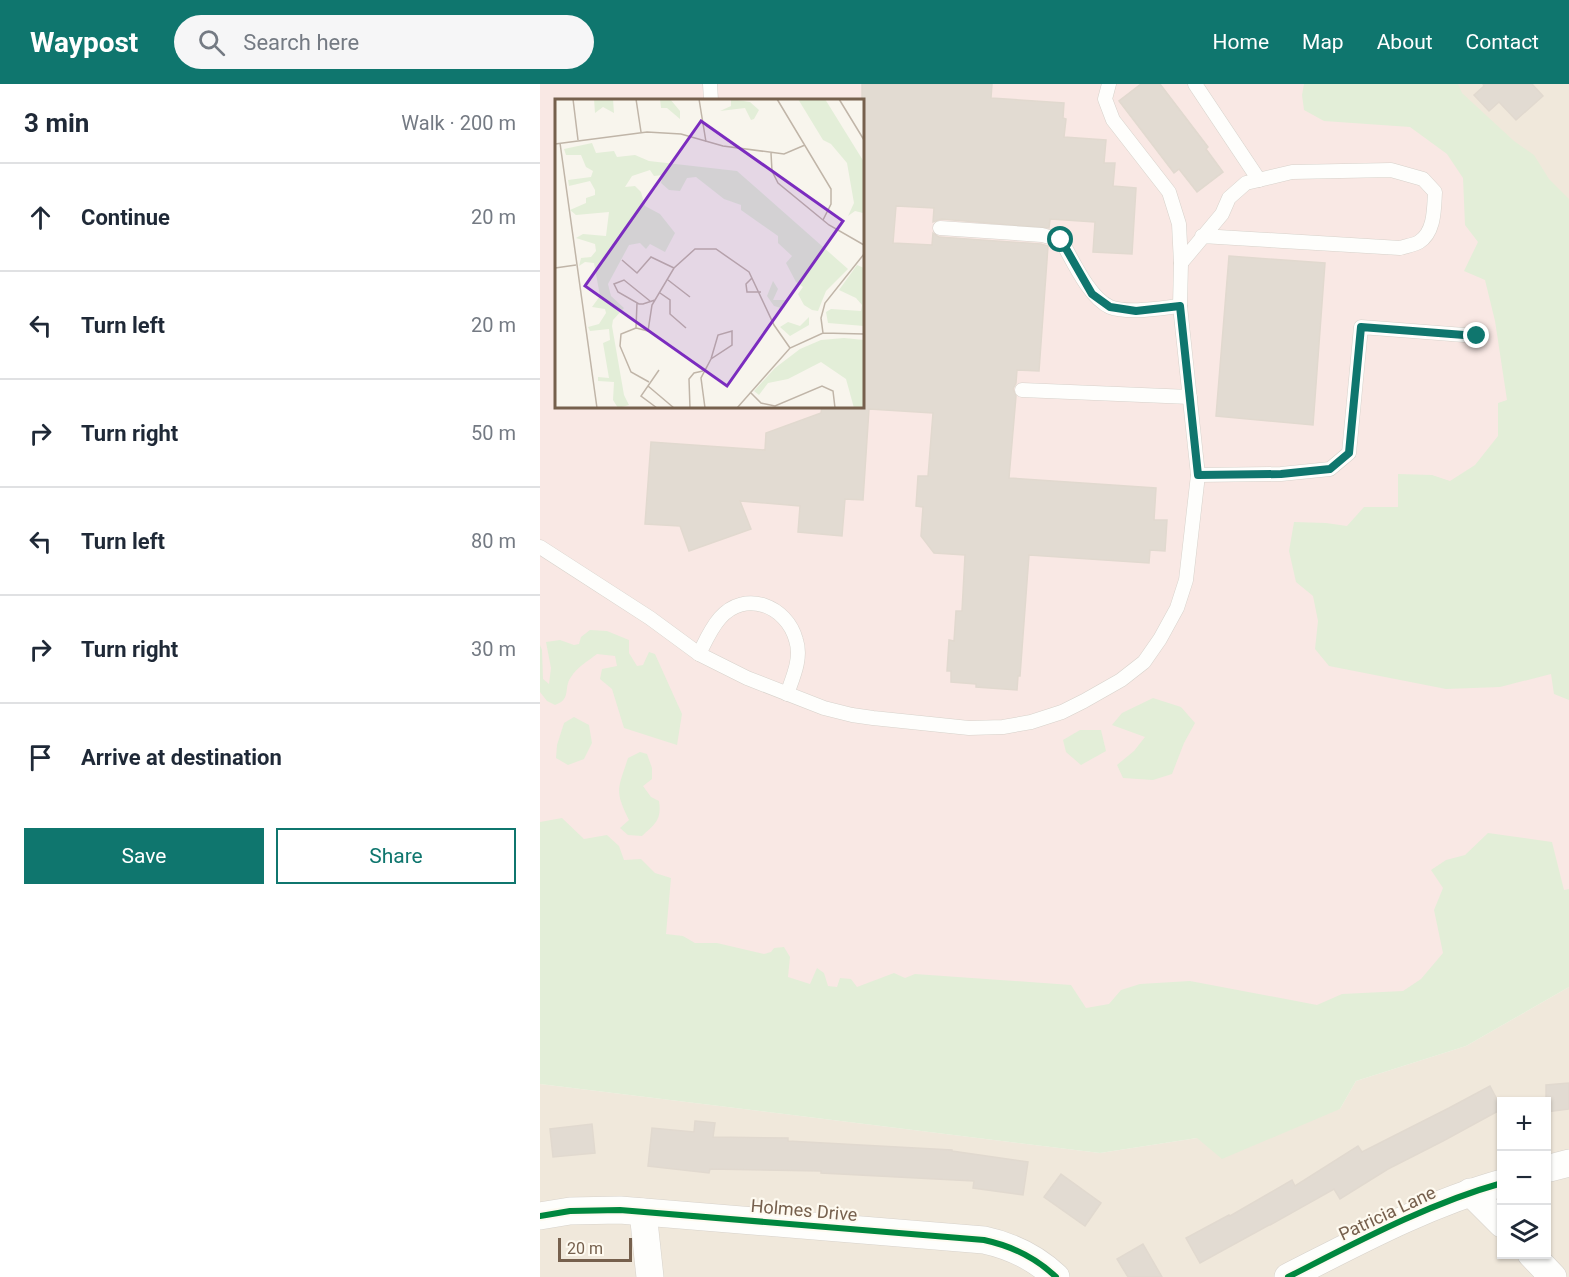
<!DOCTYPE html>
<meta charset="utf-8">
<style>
body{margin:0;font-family:Roboto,sans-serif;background:#f6f6f7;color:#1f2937}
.controls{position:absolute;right:18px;bottom:18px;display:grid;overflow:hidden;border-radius:0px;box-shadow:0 2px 4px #0004}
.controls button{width:54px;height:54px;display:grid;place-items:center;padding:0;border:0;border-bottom:2px solid #e0e1e3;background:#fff;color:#1f2937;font:30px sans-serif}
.scale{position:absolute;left:18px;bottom:15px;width:74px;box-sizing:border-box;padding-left:6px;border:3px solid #76604d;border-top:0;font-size:16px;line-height:21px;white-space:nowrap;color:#76604d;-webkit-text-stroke:4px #fefaf0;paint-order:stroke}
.stop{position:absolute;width:18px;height:18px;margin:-14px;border:4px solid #0f766e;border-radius:50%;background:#fff}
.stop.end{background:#0f766e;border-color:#fff;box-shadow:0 2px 6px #0008}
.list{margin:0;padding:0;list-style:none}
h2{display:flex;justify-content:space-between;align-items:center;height:78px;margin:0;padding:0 24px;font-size:26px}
h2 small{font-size:20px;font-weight:400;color:#747a83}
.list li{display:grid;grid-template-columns:39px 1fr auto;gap:18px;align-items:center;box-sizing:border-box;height:108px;padding:0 24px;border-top:2px solid #e0e1e3}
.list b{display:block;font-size:22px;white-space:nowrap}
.list em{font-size:20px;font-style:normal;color:#747a83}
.actions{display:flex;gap:12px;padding:18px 24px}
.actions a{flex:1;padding:14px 0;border:2px solid #0f766e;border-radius:0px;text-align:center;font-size:21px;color:#0f766e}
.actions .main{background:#0f766e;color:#fff}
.icon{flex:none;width:33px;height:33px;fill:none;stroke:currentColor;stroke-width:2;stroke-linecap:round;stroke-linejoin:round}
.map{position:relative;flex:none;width:1029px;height:1193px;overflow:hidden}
header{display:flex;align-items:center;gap:36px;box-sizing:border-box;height:84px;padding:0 30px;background:#0f766e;color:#fff}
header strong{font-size:28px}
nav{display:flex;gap:33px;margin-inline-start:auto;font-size:21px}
.search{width:420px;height:54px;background:#f6f6f7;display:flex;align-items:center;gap:15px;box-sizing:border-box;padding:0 21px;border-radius:33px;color:#747a83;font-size:22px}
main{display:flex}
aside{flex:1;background:#fff}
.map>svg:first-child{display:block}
</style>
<header>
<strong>Waypost</strong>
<div class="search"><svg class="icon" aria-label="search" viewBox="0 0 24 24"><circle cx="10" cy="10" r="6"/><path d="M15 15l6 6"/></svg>Search here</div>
<nav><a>Home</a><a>Map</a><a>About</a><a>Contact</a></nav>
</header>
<main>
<aside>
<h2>3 min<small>Walk · 200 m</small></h2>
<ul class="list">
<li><svg class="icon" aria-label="ahead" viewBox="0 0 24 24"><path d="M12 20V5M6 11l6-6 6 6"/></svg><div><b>Continue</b></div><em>20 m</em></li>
<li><svg class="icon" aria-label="left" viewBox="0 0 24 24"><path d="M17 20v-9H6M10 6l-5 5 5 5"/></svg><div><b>Turn left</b></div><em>20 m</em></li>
<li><svg class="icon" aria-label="right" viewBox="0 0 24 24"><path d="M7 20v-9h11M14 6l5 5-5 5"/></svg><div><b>Turn right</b></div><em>50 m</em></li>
<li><svg class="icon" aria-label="left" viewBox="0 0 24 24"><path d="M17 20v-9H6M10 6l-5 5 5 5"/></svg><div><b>Turn left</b></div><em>80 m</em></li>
<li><svg class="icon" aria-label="right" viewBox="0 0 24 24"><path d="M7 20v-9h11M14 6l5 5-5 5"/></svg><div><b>Turn right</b></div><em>30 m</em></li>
<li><svg class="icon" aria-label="arrive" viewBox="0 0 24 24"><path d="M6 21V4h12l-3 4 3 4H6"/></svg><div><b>Arrive at destination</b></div></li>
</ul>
<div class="actions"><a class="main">Save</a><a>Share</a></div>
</aside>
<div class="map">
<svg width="1029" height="1193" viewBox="0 0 1029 1193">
<rect width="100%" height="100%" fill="#f8f5ed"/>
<g fill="#f0e8db" fill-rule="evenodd">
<polygon points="899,0 1029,0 1029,136"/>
<path d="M1029,903v290h-1029v-193l560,69 97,-15 143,-29 16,-28 110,-35zM962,1018h44v152h-44z"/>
</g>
<path fill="#f9e8e4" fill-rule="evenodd" d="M0,0h880l149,156v727l-100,54 -929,56zM16,16h306v306h-306z"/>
<g fill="#e3eed8">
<polygon points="764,0 918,0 922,9 974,57 994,71 1009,95 1029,115 1029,616 1014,610 1011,590 960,603 906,605 789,582 775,565 778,537 773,512 756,498 749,467 754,438 786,439 807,442 824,423 858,423 858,390 892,391 910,397 935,381 958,352 958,319 967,316 955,237 945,196 924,187 938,158 925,141 923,94 907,70 870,43 784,37 764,26 762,11"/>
<path d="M50,546l17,1 22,9v13l8,13 6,-1 6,-13 6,2 27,60 -5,31 -53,-17 -12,-39 -12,-10 2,-10 15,-3 -2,-10 -18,-2c-9,7 -20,13 -26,23 -8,11 1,22 -16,28l-8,-4 -7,-9v-47l2,5 1,29 6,5 2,-16 -5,-26 14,-2 14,5 5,-1 2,-7z"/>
<polygon points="613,614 641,623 655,639 644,659 632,690 613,696 583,694 577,681 594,667 605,653 572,641 582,629"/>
<polygon points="34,633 49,641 52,659 44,675 28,681 16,674 17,661 24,639"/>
<polygon points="540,646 561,646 566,667 541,681 526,668 523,656"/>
<path d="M100,668l7,2 5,14v11l-9,7 8,11 8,4c3,19 -4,23 -17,35l-14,-1 -8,-7 9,-8c-15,-30 -11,-31 -1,-62z"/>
<polygon points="22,734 44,755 67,751 79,762 84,776 101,775 115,789 131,794 126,850 143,852 155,859 177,859 224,870 231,868 234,864 244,863 250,873 248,893 270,900 277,884 284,889 288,902 297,903 300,894 311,895 317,903 354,889 365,894 375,890 531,901 546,924 569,920 581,906 600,900 650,897 777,921 802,910 863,907 881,895 903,869 894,826 903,804 891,786 906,776 925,771 948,749 1012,758 1024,806 1029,805 1029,903 926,962 816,997 800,1025 682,1075 657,1054 560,1069 0,1000 0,738"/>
</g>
<g fill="#e2dbd2" stroke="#e1d9cf" stroke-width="1.5">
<polygon points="322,0 452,0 451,14 524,19 523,34 526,35 524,53 566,56 564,79 575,79 573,102 596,104 592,170 553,168 555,138 510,135 509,144 401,135 393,138 394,124 356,122 353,159 392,161 393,149 399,153 501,160 508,162 499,287 477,286 476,299 473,305 476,312 469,394 616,404 614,436 627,436 625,467 610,466 609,479 489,471 480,592 478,592 477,606 436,603 436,600 411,598 411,587 407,587 409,556 414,557 416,527 422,527 425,471 394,469 381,452 383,423 376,422 378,392 388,392 393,329 329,325 323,416 305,415 302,452 258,448 260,422 200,417 211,445 149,467 140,442 105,440 111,358 225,366 226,349 281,329 282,322 322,322"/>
<polygon points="601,0 620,0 668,63 666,65 683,88 657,108 639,85 634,89 579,17"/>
<polygon points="943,0 992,0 1003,12 976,36 959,18 949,27 934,11 944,2"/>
<polygon points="689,172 785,179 773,341 676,332"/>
<polygon points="1029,999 1029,1025 1006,1028 1006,1001"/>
<polygon points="950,1002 962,1025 903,1057 848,1085 800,1115 794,1105 730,1141 729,1141 660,1179 646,1154 689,1131 690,1132 752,1096 755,1102 818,1062 822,1068 909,1024"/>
<polygon points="155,1037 175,1039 173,1053 248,1054 248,1057 412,1066 412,1067 488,1078 483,1111 433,1104 434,1097 281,1089 281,1087 170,1085 169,1089 108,1082 112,1044 154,1048"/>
<polygon points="52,1040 55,1069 13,1073 10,1045"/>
<polygon points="521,1090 561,1119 545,1142 504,1113"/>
<polygon points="603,1160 622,1193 588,1193 577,1175"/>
</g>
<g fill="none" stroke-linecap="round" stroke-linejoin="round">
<g stroke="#d7d2cb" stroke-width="15">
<g id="lane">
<polyline points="170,0 171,16"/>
<polyline points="655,0 719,96"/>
<path d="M400,144l102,7 19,5c11,19 28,58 49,67 18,7 51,1 70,-1"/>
<path d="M641,179l41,-49 7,-16 17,-15 46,-11 99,-2 32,9 12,13c-1,16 0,40 -16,50 -5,3 -13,4 -19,6l-198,-12"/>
<polyline points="482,306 650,313"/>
<polyline points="658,391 741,390 790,385 809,369 821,243 937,252"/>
<polyline points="0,463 110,534 159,570 207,594 284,624 312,631 333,634 429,644 463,643 491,638 522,628 544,617 581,596 604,578 620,555 637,524 646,496 658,391 640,222 641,179 639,140 629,108 573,36 565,15 569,0"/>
<path d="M159,570c6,-12 12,-26 21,-36 25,-29 67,-12 76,22 6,18 -3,37 -9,54"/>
</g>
</g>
<g stroke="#d7d2cb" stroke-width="28">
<g id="street">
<polyline points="1006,1085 1029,1079"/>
<polyline points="930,1108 962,1140"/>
<polyline points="103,1128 110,1193"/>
<path d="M0,1132l30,-5 50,-1 364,30c28,6 51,17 72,37"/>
<polyline points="991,1170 1013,1193"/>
<path d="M748,1193c69,-35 139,-73 214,-94"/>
</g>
</g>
<use href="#lane" stroke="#fefefc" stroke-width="14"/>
<use href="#street" stroke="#fefefc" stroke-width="27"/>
<g stroke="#fefaf0" stroke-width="10">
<g id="cycleway">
<path d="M0,1132l30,-5 50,-1 364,30c28,6 51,17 72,37"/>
<path d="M748,1193c69,-35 139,-73 214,-94"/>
</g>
</g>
<use href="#cycleway" stroke="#00873e" stroke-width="6"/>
</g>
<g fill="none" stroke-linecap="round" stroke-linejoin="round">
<polyline stroke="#0f766e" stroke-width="8" points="521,156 552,210 570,223 596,227 640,222 658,391 741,390 790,385 809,369 821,243 937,252"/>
</g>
<g text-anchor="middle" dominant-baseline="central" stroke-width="4.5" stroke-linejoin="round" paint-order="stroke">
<g font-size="18" fill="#76604d" stroke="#fefaf0">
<text transform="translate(264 1126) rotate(5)">Holmes Drive</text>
<text transform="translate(847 1129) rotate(-25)">Patricia Lane</text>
</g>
</g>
<g transform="translate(15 15)">
<rect width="309" height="309" fill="#f8f5ed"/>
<path d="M39,0h19l1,14 -11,-6 -8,6zM105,0h10l10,12v8l-13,-11h-6zM176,0l19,3 9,8 -5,9 -3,1 -6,-12 -25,3 11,-5zM243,0h27l39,63v66l-1,-15 -8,-2 -7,5 6,-13 -7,-40 -16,-19 -8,-4zM37,44l4,10 18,-2 3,6 18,-2 14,6 88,10 111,98 -22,22 -8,20 -6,-1 -8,-5 -6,-11 5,-7 -7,-5 -10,-19 6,-7 -14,-13v-7l-37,-26v-5l-17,-6 -28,-22 -9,1 -7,13 -11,-1 -8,-7 2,-8 -9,1 -4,-6 -18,6 -7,11 10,-1 6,6 4,14 15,8 15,19 -10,19 -15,-8 -4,5 -6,-6 -11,2 -21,39 3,12 13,12 -11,12 -1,6 12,69 5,10 -11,3 -5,-8 1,-18 -16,-1v-4l11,1 -6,-35 7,-3 -1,-11 -19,2 -2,-4 11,-3 7,-11 -1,-4 -13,-2 8,-11 -6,-33 -9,-1 -6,4 2,-8 10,-1 5,-6 -1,-7 -19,-6 7,-4 23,2 3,-24 -33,3 -6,-5 16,-7v-5l9,-3v-5l-5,-9 -21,5 -1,-6 23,-3 2,-6 -7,-4 -5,-12h-15l-2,-6zM302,166l7,3v58l-36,-3 -2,-11 5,-3 30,2 1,-6 -6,-7 -17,-8zM218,182l5,8 -5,11h13l-2,13 1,-10 -4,5 -7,-2 -7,-10zM254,218v8l-19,11 -10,-9 8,-5 12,4zM289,239l20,2v68h-10l-8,-29 -25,-17 -33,17 -20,4 -9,12 -5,-4 21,-23 25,-19 21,-9z" fill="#e3eed8"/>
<path fill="none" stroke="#c0b5a8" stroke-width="1.5" d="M18,0l5,41M81,0l5,33M144,0l7,43M222,0l54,90v15l-8,16M284,0l25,41M5,44l37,265M0,45l92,-12 34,2 42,12 61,8 21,-9M216,54l1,18 6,12 51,42 35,20M67,161l15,13 14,-16 23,11M0,169l21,-3M197,179l-6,6 1,8h14M113,181l22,17M105,194l10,7v14l16,14M95,202l-26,-21 -10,4 4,8 21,12h4l12,-4M82,204l-1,25 12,3 4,-26 22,-37 21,-19h21l33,23 25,53 16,23M81,229l-15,6 -1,12 11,26 18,10M268,234l-2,-15 4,-15 39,-49M93,287l26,22M195,293l11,11 14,3 47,-20 11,5 2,17M102,309l-16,-12 18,-26M135,309l-1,-29 5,-6 9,-2M150,309l-4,-30 10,-19 21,-14v-14l-14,4 -7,24M182,309l53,-60 33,-15 41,1"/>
<path fill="#7b2cbf" fill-opacity="0.15" stroke="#7b2cbf" stroke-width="3" d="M146,22l142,100 -116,165 -142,-100z"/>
<rect width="309" height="309" fill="none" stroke="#76604d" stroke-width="3"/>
</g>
</svg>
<div class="controls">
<button>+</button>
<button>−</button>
<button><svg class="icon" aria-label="layers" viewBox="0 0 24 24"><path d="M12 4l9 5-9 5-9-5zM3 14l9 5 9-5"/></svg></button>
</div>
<div class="scale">20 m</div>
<div class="stop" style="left:521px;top:156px"></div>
<div class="stop end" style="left:937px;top:252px"></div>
</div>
</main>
